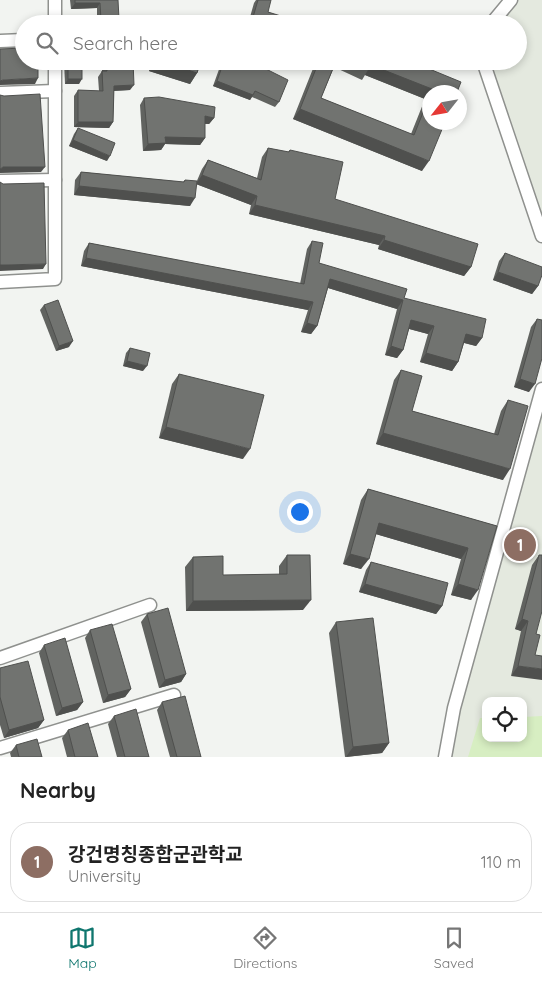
<!DOCTYPE html>
<meta charset="utf-8">
<style>
body{margin:0;font-family:Quicksand,"Noto Sans KR",sans-serif;background:#f2f2f2;color:#222}
.controls{position:absolute;right:15px;bottom:15px;display:grid;overflow:hidden;border-radius:10px;box-shadow:0 2px 8px #0003}
.controls button{width:45px;height:45px;display:grid;place-items:center;padding:0;border:0;border-bottom:1px solid #e0e0e0;background:#fff;color:#222;font:25px sans-serif}
.compass{position:absolute;left:422px;top:85px;width:45px;height:45px;border-radius:50%;background:#fff;box-shadow:0 2px 8px #0003;rotate:239deg}
.you{position:absolute;left:299px;top:511px;width:18px;height:18px;margin:-12px;border:4px solid #fff;border-radius:50%;background:#1a73e8;box-shadow:0 0 0 8px #1a73e833}
.badge{display:grid;place-items:center;width:32px;height:32px;border-radius:50%;background:#0f766e;color:#fff;font-size:16px;font-weight:700}
.pin{position:absolute;translate:-50% -50%;border:2px solid #fff;box-shadow:0 1px 5px #0006}
.list{margin:0;padding:0;list-style:none}
h2{display:flex;justify-content:space-between;align-items:center;height:65px;margin:0;padding:0 20px;font-size:21px}
h2 small{font-size:16px;font-weight:400;color:#767676}
.list li{display:grid;grid-template-columns:32px 1fr auto;gap:15px;align-items:center;box-sizing:border-box;height:80px;margin:0 10px 10px;padding:0 10px;border:1px solid #e0e0e0;border-radius:20px}
.list b{display:block;font-size:19px;white-space:nowrap}
.list p{margin:0;font-size:16px;white-space:nowrap;color:#767676}
.list em{font-size:16px;font-style:normal;color:#767676}
.icon{flex:none;width:28px;height:28px;fill:none;stroke:currentColor;stroke-width:2;stroke-linecap:round;stroke-linejoin:round}
.map{position:relative;flex:none;width:542px;height:757px;overflow:hidden}
.search{position:absolute;background:#fff;box-shadow:0 2px 8px #0003;left:15px;right:15px;top:15px;height:55px;display:flex;align-items:center;gap:12px;box-sizing:border-box;padding:0 18px;border-radius:28px;color:#767676;font-size:19px}
.sheet{height:155px;background:#fff}
nav{display:flex;justify-content:space-around;align-items:center;box-sizing:border-box;height:70px;border-top:1px solid #e0e0e0;background:#fff;font-size:14px;color:#767676}
nav a{display:grid;justify-items:center;gap:2px}
nav .on{color:#0f766e}
.map>svg:first-child{display:block}
</style>
<div class="map">
<svg width="542" height="757" viewBox="0 0 542 757">
<rect width="100%" height="100%" fill="#f2f4f1"/>
<g fill="#e4e9df" fill-rule="evenodd">
<polygon points="511,0 542,0 542,236 483,61 518,61 518,24 491,24"/>
<path d="M542,389v368h-97zM486,701h37v37h-37z"/>
</g>
<polygon fill="#d7eec2" points="542,716 542,757 468,757 480,718 486,718 486,738 523,738 523,717"/>
<g fill="none" stroke-linecap="round" stroke-linejoin="round">
<g stroke="#8f918e" stroke-width="15">
<g id="minor">
<polyline points="55,0 55,24"/>
<polyline points="491,24 511,0"/>
<polyline points="0,41 24,40"/>
<polyline points="483,61 542,236"/>
<polyline points="0,93 55,91"/>
<polyline points="0,181 55,180"/>
<polyline points="0,282 55,279 55,61"/>
<polyline points="0,658 150,605"/>
<polyline points="0,748 174,695"/>
<polyline points="445,757 454,708 542,389"/>
</g>
</g>
<use href="#minor" stroke="#fff" stroke-width="12"/>
</g>
<g fill="#616360" fill-rule="evenodd">
<polygon points="70,0 118,0 115,24 97,24 97,8 71,9"/>
<polygon points="256,0 258,0 268,12 296,24 248,24 254,3"/>
<polygon points="64,61 82,61 79,84 65,84"/>
<polygon points="102,61 133,61 130,90 114,91 113,122 109,128 74,127 74,96 78,90 99,91 98,77 102,71"/>
<polygon points="152,61 201,61 197,73 190,84 149,71"/>
<polygon points="222,61 250,61 279,102 275,107 252,97 250,100 213,86"/>
<path d="M316,61h94l47,31h-27v30l-8,49 -129,-52zM334,67l28,13 3,-5 60,24 -14,35 -90,-36z"/>
<polygon points="144,98 214,118 209,124 205,124 205,138 200,145 165,144 161,150 143,151 140,105"/>
<polygon points="78,128 107,161 69,146 74,134"/>
<polygon points="268,148 288,152 290,150 335,199 471,267 464,276 378,249 379,245 249,214 251,205 196,184 190,206 74,195 75,180 81,172 183,182 185,180 196,183 202,169 208,160 257,178 262,157"/>
<polygon points="312,241 319,263 404,298 482,338 476,346 464,343 458,362 452,371 420,362 428,334 409,329 403,350 397,358 385,355 397,309 328,288 317,326 311,334 301,332 308,310 81,266 84,251 89,243 300,284 307,249"/>
<polygon points="505,253 538,286 532,294 493,280 499,261"/>
<polygon points="44,305 69,347 56,351 40,310"/>
<polygon points="537,319 529,392 514,387 531,327"/>
<polygon points="130,348 143,371 123,366 126,353"/>
<polygon points="401,370 412,411 494,434 501,411 508,400 503,480 376,444 394,380"/>
<polygon points="179,374 243,459 159,438 172,384"/>
<polygon points="368,489 497,526 471,600 451,595 461,559 376,534 361,569 343,564 361,500"/>
<polygon points="287,555 303,610 186,611 185,567 193,557 223,575 279,575 279,566"/>
<polygon points="539,555 535,655 511,676 521,631 515,629 532,565"/>
<polygon points="371,562 442,606 436,614 359,592 366,570"/>
<polygon points="147,614 186,674 181,682 159,688 141,622"/>
<polygon points="336,622 389,743 382,753 345,757 329,633"/>
<polygon points="90,630 131,689 125,697 103,703 85,638"/>
<polygon points="44,645 83,702 77,710 56,716 39,653"/>
<polygon points="0,668 44,720 38,728 4,738 0,725"/>
<polygon points="162,702 201,757 170,757 157,710"/>
<polygon points="114,716 149,757 117,757 108,724"/>
<polygon points="68,730 98,757 67,757 62,738"/>
<polygon points="16,745 42,757 11,757 10,753"/>
</g>
<g fill="#4f504e">
<polygon points="75,3 100,3 97,8 71,9"/>
<polygon points="119,19 115,24 98,24 101,20"/>
<polygon points="156,61 160,61 197,73 190,84 149,71"/>
<polygon points="371,65 432,89 425,99 365,75"/>
<polygon points="38,78 35,84 0,85 0,81 3,80"/>
<polygon points="68,79 82,79 79,84 65,84"/>
<polygon points="217,81 253,95 250,100 213,86"/>
<polygon points="134,85 130,90 110,91 114,86"/>
<polygon points="300,109 429,161 422,171 293,119"/>
<polygon points="205,116 214,118 209,124 200,123"/>
<polygon points="78,122 113,122 109,128 74,127"/>
<polygon points="165,137 205,138 200,145 165,144 161,150 143,151 148,144"/>
<polygon points="73,140 110,156 107,161 69,146"/>
<polygon points="3,167 45,167 41,172 0,173 0,169"/>
<polygon points="202,175 257,196 251,205 196,184"/>
<polygon points="79,186 195,198 190,206 74,195"/>
<polygon points="255,205 385,236 379,245 249,214"/>
<polygon points="384,240 471,267 464,276 378,249"/>
<polygon points="86,258 313,302 308,310 81,266"/>
<polygon points="46,264 43,269 0,271 0,265"/>
<polygon points="498,272 538,286 532,294 493,280"/>
<polygon points="330,279 403,300 397,309 325,287"/>
<polygon points="411,320 434,326 428,334 406,328"/>
<polygon points="307,323 317,326 311,334 301,332"/>
<polygon points="466,334 482,338 476,346 461,342"/>
<polygon points="73,341 69,347 56,351 59,346"/>
<polygon points="391,346 403,350 397,358 385,355"/>
<polygon points="426,353 458,362 452,371 420,362"/>
<polygon points="127,361 147,366 143,371 123,366"/>
<polygon points="520,379 535,384 529,392 514,387"/>
<polygon points="166,427 250,449 243,459 159,438"/>
<polygon points="383,433 510,469 503,480 376,444"/>
<polygon points="379,523 468,548 461,559 372,533"/>
<polygon points="350,554 369,559 361,569 343,564"/>
<polygon points="365,584 442,606 436,614 359,592"/>
<polygon points="458,584 478,590 471,600 451,595"/>
<polygon points="311,600 303,610 186,611 193,601"/>
<polygon points="522,619 528,621 521,631 515,629"/>
<polygon points="518,666 542,669 542,680 511,676"/>
<polygon points="186,674 181,682 159,688 165,680"/>
<polygon points="131,689 125,697 103,703 108,695"/>
<polygon points="83,702 77,710 56,716 62,708"/>
<polygon points="44,720 38,728 4,738 9,730"/>
<polygon points="389,743 382,753 346,757 353,747"/>
</g>
<g fill="#717370" stroke="#4f504e">
<polygon points="75,0 118,0 119,19 101,20 100,3 75,3"/>
<polygon points="258,0 271,0 268,12 297,21 296,24 251,24"/>
<polygon points="170,18 187,24 168,24"/>
<polygon points="24,48 24,61 38,61 38,78 3,80 0,81 0,49"/>
<rect x="68" y="61" width="14" height="18"/>
<polygon points="106,61 133,61 134,85 114,86 113,122 78,122 78,90 103,91 102,71 107,71"/>
<polygon points="160,61 201,61 197,73"/>
<polygon points="224,61 250,61 288,80 279,102 255,91 253,95 217,81"/>
<polygon points="319,61 336,61 321,98 414,135 430,95 430,122 445,122 429,161 300,109"/>
<polygon points="350,61 410,61 461,82 457,92 431,92 432,89 371,65 369,70"/>
<polygon points="40,94 45,167 3,167 0,169 0,95 4,96"/>
<polygon points="159,97 215,107 214,118 205,116 205,138 165,137 166,143 148,144 144,98"/>
<polygon points="78,128 115,143 110,156 73,140"/>
<polygon points="268,148 289,152 290,150 343,162 335,199 478,244 471,267 384,240 385,236 255,205 257,196 202,175 208,160 261,180"/>
<polygon points="81,172 184,182 185,180 197,181 195,198 79,186"/>
<polygon points="0,182 3,184 44,183 46,264 0,265"/>
<polygon points="312,241 323,243 319,263 407,289 404,298 486,319 482,338 466,334 458,362 426,353 434,326 411,320 403,350 391,346 403,300 330,279 317,326 307,323 313,302 86,258 89,243 304,284"/>
<polygon points="505,253 542,267 542,275 538,286 498,272"/>
<polygon points="58,300 73,341 59,346 44,305"/>
<polygon points="537,319 542,320 542,358 535,384 520,379"/>
<polygon points="130,348 150,353 147,366 127,361"/>
<polygon points="401,370 422,376 412,411 498,435 508,400 528,406 510,469 383,433"/>
<polygon points="179,374 264,395 250,449 166,427"/>
<polygon points="368,489 497,526 478,590 458,584 468,548 379,523 369,559 350,554"/>
<polygon points="287,555 310,555 311,600 193,601 193,557 223,556 223,575 287,574"/>
<polygon points="539,555 542,555 542,611 536,634 540,635 535,655 542,656 542,669 518,666 528,621 522,619"/>
<polygon points="371,562 448,583 442,606 365,584"/>
<polygon points="168,608 186,674 165,680 147,614"/>
<polygon points="373,618 389,743 353,747 336,622"/>
<polygon points="112,624 131,689 108,695 90,630"/>
<polygon points="65,638 83,702 62,708 44,645"/>
<polygon points="28,661 44,720 9,730 0,697 0,668"/>
<polygon points="185,696 201,757 177,757 162,702"/>
<polygon points="136,709 149,757 125,757 114,716"/>
<polygon points="88,723 98,757 75,757 68,730"/>
<polygon points="37,739 42,757 19,757 16,745"/>
</g>
</svg>
<div class="controls">
<button><svg class="icon" aria-label="locate" viewBox="0 0 24 24"><circle cx="12" cy="12" r="6"/><path d="M12 2v4M12 18v4M2 12h4M18 12h4"/></svg></button>
</div>
<svg class="compass" viewBox="-18 -18 36 36"><path d="M0-13l5 13h-10z" fill="#e53935"/><path d="M0 13l5-13h-10z" fill="#767676"/></svg>
<div class="you"></div>
<div class="pin badge" style="left:520px;top:545px;background:#8d6e63">1</div>
<div class="search"><svg class="icon" aria-label="search" viewBox="0 0 24 24"><circle cx="10" cy="10" r="6"/><path d="M15 15l6 6"/></svg>Search here</div>
</div>
<section class="sheet">
<h2>Nearby<small></small></h2>
<ul class="list">
<li><span class="badge" style="background:#8d6e63">1</span><div><b>강건명칭종합군관학교</b><p>University</p></div><em>110 m</em></li>
</ul>
</section>
<nav>
<a class="on"><svg class="icon" aria-label="map" viewBox="0 0 24 24"><path d="M3 6l6-2 6 2 6-2v14l-6 2-6-2-6 2zM9 4v14M15 6v14"/></svg>Map</a>
<a><svg class="icon" aria-label="directions" viewBox="0 0 24 24"><path d="M12 3l9 9-9 9-9-9zM9 14v-3h6M13 9l2 2-2 2"/></svg>Directions</a>
<a><svg class="icon" aria-label="saved" viewBox="0 0 24 24"><path d="M7 4h10v16l-5-4-5 4z"/></svg>Saved</a>
</nav>
